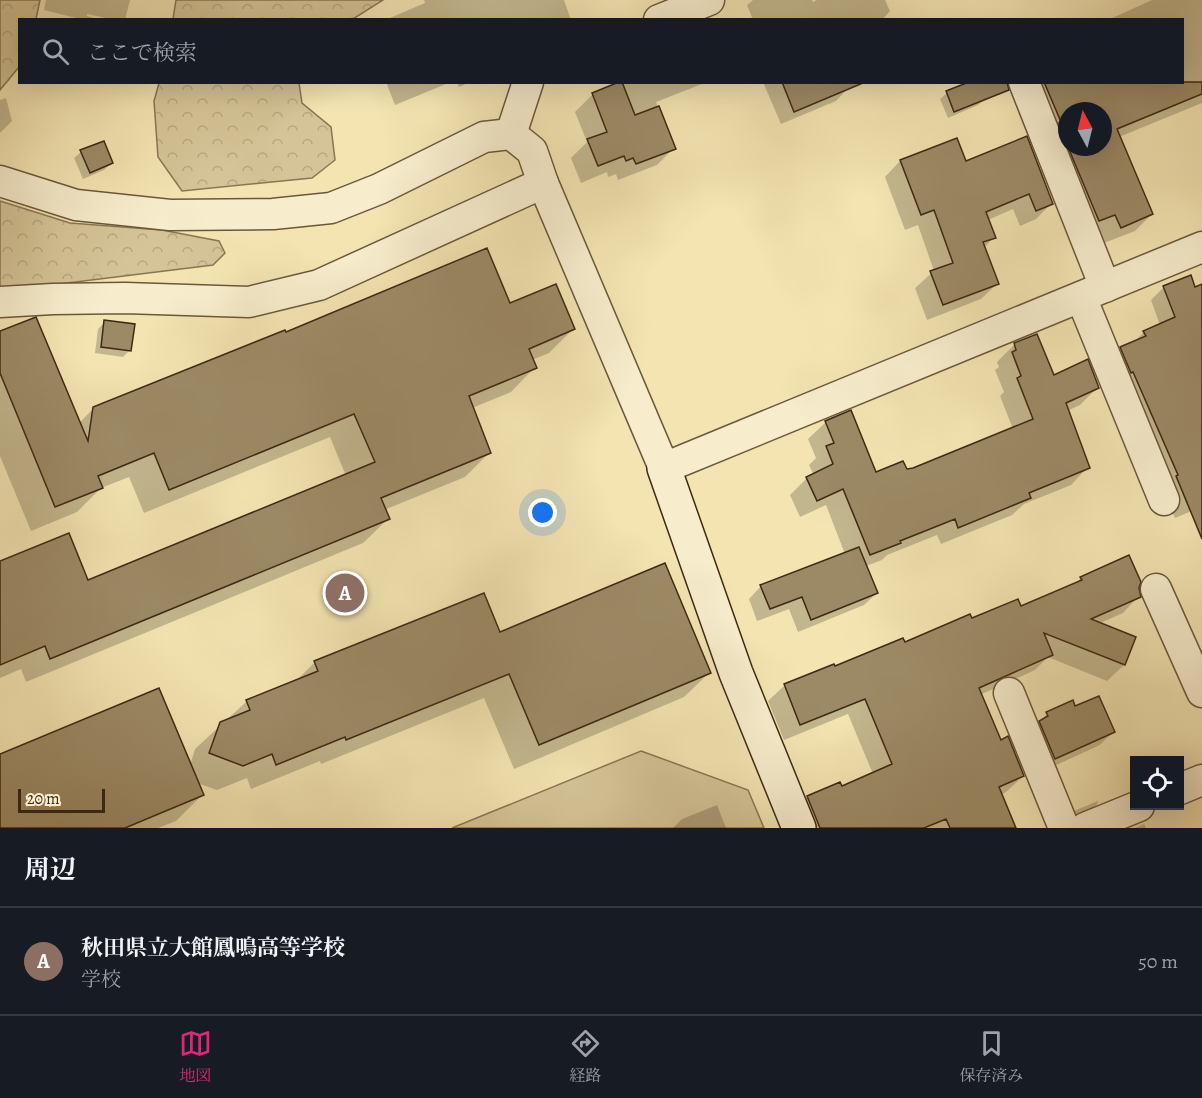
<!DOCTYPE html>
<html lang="ja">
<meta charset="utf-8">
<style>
body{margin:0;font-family:Alegreya,"Noto Serif JP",serif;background:#20242c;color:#f1f3f6}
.controls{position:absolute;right:18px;bottom:18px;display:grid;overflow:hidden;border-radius:0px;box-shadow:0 6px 24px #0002}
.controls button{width:54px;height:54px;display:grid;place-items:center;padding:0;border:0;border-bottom:2px solid #363941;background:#171b24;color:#f1f3f6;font:30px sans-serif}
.compass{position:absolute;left:1058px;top:102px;width:54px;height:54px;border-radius:50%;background:#171b24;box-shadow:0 6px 24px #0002;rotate:353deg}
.scale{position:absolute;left:18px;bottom:15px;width:87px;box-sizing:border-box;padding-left:6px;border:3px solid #3e2813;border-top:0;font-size:16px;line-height:21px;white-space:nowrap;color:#3e2813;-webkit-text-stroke:4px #f7edcd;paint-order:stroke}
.you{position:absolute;left:543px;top:513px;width:21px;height:21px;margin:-15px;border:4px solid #fff;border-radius:50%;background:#1a73e8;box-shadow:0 0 0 9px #1a73e833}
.badge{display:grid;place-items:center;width:39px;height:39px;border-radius:50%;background:#db2777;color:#fff;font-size:20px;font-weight:700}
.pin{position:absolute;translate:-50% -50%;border:3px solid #fff;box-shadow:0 2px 6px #0006}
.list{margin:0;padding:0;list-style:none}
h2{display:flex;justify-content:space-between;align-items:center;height:78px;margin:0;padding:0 24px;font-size:26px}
h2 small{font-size:20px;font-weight:400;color:#9ea1a6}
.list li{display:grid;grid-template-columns:39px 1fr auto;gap:18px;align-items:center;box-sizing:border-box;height:108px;padding:0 24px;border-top:2px solid #363941}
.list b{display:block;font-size:22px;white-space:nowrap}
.list p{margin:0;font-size:20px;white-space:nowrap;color:#9ea1a6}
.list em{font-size:20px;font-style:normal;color:#9ea1a6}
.icon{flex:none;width:33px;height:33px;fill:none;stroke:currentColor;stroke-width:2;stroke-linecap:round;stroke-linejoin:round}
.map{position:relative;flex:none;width:1202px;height:828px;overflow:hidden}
.search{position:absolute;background:#171b24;box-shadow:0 6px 24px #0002;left:18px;right:18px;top:18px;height:66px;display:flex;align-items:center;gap:15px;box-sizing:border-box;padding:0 21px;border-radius:0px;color:#9ea1a6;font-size:22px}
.sheet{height:186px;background:#171b24}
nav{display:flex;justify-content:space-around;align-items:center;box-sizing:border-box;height:84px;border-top:2px solid #363941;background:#171b24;font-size:16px;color:#9ea1a6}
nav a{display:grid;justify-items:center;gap:3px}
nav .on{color:#db2777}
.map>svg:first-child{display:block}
</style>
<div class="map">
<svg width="1202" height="828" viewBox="0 0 1202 828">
<defs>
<pattern id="forest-crowns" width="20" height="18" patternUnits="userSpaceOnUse" patternTransform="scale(1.5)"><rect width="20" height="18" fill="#d4c497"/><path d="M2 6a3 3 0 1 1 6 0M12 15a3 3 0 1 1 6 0" fill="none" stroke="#b7a881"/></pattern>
</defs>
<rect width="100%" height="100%" fill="#f3e4b2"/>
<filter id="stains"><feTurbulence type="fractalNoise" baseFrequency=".00333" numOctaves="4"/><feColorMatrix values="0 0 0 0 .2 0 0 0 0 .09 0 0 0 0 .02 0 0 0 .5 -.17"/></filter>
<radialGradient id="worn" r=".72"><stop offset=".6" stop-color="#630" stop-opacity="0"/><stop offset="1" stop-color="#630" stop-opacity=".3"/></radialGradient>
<g fill="url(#forest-crowns)" stroke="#897655" stroke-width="1.5">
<polygon points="0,0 40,0 36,19 20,20 19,67 0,90"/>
<polygon points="176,0 383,0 353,19 173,19"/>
<polygon points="159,83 299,83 302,103 331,127 335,160 312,178 182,191 158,157 154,101"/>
<polygon points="0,201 70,223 162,230 219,241 225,253 213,265 43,286 0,294"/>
</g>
<polygon fill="#d4c497" stroke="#897655" stroke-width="1.5" points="641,751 748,790 764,828 452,828"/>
<g fill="#0003" fill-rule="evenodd">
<polygon points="46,0 130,0 125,20 115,20 87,14 87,16 101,20 84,20 44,10"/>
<polygon points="424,0 564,0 571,20 385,20 425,3"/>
<polygon points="753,0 812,0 813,2 817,0 885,0 890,11 882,20 753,20 747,5"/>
<path d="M1152,0h50v103l-83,34 33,77 -17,17 -31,12 -84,-160 162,-1v-62h-74zM1067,111h36v36h-36z"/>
<polygon points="386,82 451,82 395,105"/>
<polygon points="457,82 470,82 459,87"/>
<polygon points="623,82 707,82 656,102 674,148 657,165 618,180 616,174 608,177 607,172 581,183 571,158 587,142 575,112 592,95"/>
<polygon points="763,82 847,82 849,87 836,101 781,124"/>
<polygon points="947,93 985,99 978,105 948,118 940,99"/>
<polygon points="6,98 12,121 0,133 0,100"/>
<polygon points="81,152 111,163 104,170 83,179 74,158"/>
<polygon points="900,161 965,163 1052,203 1036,219 1020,226 1013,209 988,220 994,237 984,248 997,284 981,299 927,320 915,288 934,271 918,225 905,230 885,177"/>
<polygon points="1202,285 1202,514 1199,508 1175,518 1108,362 1121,348 1133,343 1144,332 1160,325 1151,300 1164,287 1194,289"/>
<polygon points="509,305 573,329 549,353 532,360 535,367 511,392 472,408 490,452 465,477 384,510 388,519 363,543 26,682 21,669 0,678 0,563 88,582 346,476 330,437 144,513 129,477 101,488 77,512 31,531 0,456 0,333 79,423 93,409 285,334"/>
<polygon points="105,322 130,350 123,357 95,353 98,329"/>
<polygon points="1037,336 1053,377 1098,387 1080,405 1067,411 1088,467 1071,485 1024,504 1012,515 941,544 937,535 887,555 882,560 866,566 877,593 864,605 798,632 789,609 757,621 749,599 761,586 845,554 826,505 800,517 790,495 807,478 814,475 809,465 816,458 808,439 826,422 875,474 906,471 1013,429 1000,396 1004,392 995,370 999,367 997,362 1014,345"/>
<polygon points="1081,578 1137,588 1139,596 1123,613 1098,624 1134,638 1124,665 1107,681 1048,657 1035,670 980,695 1000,742 1023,776 1006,792 1001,795 1012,828 797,828 791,813 807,797 841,788 873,774 848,714 784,740 768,701 785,685 972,620 1020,608 1074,585"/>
<polygon points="499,634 710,672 684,697 514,769 484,698 321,764 320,761 251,789 247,778 217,790 197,783 202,795 176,821 158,828 0,828 0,756 190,765 195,749 247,701 296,681 315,662"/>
<polygon points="1075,708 1114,731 1100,745 1041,772 1034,727 1047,714"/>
<polygon points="1098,801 1098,803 1092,810 1070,819 1069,817 1076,810"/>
<polygon points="717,805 726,828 673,828 682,819"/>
<polygon points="1144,824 1146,828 1135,828"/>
</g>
<g fill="#9c8a66" stroke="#3e2813" stroke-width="1.5">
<polygon points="619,82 622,82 635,115 659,106 676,149 636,164 633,158 626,161 624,156 598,166 587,139 607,132 592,93"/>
<polygon points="782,82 863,82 863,83 794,112"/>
<polygon points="969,82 1007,82 1009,90 954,112 946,91"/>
<polygon points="1044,82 1202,82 1202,94 1117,129 1153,214 1121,228 1115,215 1099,221 1068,147 1103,147 1103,111 1067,111 1067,144 1059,123 1061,122"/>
<polygon points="1027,136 1053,204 1036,211 1029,194 986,212 996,238 983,242 999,284 943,305 930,271 953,263 934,210 921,215 900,160 957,138 966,161"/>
<polygon points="104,141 113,163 90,173 80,150"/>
<polygon points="487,248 510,303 556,284 575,329 529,349 537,368 469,396 491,453 381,498 390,519 50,659 45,646 0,665 0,561 69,533 88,580 375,462 354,414 169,490 154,453 98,476 103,488 55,507 0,373 0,331 36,317 88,441 93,407 285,330 286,332"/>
<polygon points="1191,275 1195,287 1202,284 1202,539 1176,476 1178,475 1133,372 1131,373 1120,347 1146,336 1143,331 1175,317 1163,286"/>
<polygon points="104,320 135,324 131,351 101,347"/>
<polygon points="1037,334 1054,375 1088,359 1099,388 1066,403 1090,468 1029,493 1031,498 958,528 955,519 900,541 901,543 870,555 843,489 817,501 806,477 833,464 826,446 834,443 825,421 851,410 876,472 903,461 907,469 913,468 1033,419 1017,378 1021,376 1012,352 1016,350 1014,343"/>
<polygon points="859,547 878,593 811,620 802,597 770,609 760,585"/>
<polygon points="1129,555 1141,582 1139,588 1141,597 1091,619 1136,637 1125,665 1044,633 1053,655 979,688 1001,740 1008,736 1024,776 999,787 1016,828 950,828 946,819 924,828 820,828 807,796 840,782 842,786 892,764 865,699 800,725 784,684 834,664 835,666 903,638 905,642 970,614 972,618 1018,599 1021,606 1082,580 1080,577"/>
<polygon points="665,563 711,673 539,745 509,674 346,740 345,737 276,765 272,754 243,766 209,753 220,722 250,710 246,700 318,671 314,661 484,593 500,632"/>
<polygon points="159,688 204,795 125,828 0,828 0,754"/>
<polygon points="1099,696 1115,732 1055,759 1039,721 1048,716 1046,712 1073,700 1075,706"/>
</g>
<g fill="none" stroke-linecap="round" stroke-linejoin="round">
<g stroke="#6b573b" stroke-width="33">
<g id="street">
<polyline points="659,20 709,0"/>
<polyline points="1024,82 1105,287"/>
<polyline points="511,134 528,82"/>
<polyline points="0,181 76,205 170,215 273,214 331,208 379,189 484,137 511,134 532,151 543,183 664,468 1202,247"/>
<polyline points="1081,297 1164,500"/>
<polyline points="0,302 53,299 125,298 249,302 319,285 543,183"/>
<polyline points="1156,589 1202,692"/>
<polyline points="1009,693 1064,828"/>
<polyline points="1180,789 1202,780"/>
<polyline points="1085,828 1139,806"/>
</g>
</g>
<g stroke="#3e2813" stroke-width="36">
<polyline id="secondary" points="664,468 736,673 799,828"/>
</g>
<use href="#street" stroke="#f7edcd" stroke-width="30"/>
<use href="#secondary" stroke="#f7edcd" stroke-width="33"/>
</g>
<rect width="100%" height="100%" filter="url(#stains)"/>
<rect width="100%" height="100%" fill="url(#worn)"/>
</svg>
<div class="controls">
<button><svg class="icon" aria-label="locate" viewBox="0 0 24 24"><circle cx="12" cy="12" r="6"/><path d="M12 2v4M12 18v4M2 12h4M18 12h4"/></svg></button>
</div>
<svg class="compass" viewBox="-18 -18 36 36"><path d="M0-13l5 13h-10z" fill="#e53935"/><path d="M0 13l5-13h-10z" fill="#9ea1a6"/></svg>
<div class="scale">20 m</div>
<div class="you"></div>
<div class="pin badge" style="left:345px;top:593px;background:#8d6e63">A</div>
<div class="search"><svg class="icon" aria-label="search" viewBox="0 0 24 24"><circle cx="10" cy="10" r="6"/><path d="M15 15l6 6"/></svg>ここで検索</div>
</div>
<section class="sheet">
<h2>周辺<small></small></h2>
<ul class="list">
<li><span class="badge" style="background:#8d6e63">A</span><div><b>秋田県立大館鳳鳴高等学校</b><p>学校</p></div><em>50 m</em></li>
</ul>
</section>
<nav>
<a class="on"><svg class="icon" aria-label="map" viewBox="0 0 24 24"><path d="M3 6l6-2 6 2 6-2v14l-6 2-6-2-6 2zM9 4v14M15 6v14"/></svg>地図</a>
<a><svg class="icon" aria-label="directions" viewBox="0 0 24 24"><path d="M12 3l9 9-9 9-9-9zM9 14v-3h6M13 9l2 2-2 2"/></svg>経路</a>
<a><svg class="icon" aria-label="saved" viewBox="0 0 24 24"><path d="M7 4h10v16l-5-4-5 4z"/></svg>保存済み</a>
</nav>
